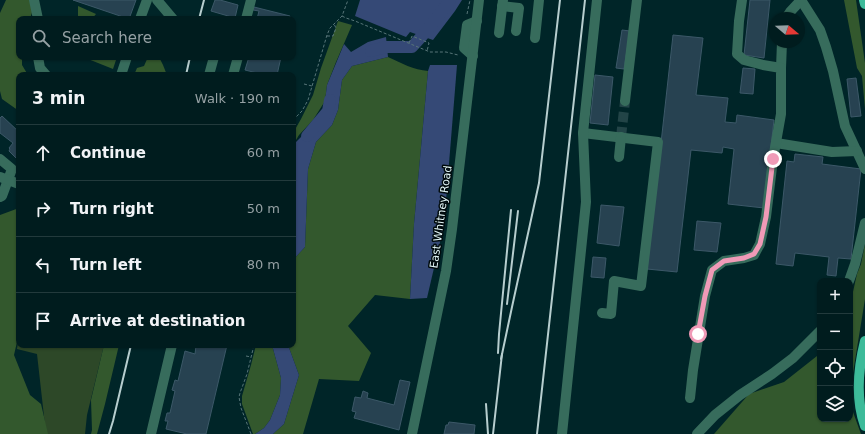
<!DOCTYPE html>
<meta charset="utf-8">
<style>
body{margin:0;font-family:"DejaVu Sans",sans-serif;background:#0a2527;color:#f1f3f6}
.controls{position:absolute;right:12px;bottom:12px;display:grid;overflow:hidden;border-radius:8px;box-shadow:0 1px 3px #0004}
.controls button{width:36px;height:36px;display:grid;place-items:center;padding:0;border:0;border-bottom:1px solid #223a3c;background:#001c1e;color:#f1f3f6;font:20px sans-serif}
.compass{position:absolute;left:769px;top:12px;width:36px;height:36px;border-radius:50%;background:#001c1e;box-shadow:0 1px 3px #0004;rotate:109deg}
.stop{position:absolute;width:12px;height:12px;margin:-9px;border:3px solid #f09ab7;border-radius:50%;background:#fff}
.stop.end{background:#f09ab7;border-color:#fff;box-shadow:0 1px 4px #0008}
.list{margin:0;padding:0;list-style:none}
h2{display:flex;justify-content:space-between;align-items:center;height:52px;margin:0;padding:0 16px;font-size:17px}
h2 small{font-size:13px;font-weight:400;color:#95a1a4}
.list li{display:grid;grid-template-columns:26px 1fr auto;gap:12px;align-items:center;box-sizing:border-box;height:56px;padding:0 16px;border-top:1px solid #223a3c}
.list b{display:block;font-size:15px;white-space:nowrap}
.list em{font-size:13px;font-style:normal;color:#95a1a4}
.icon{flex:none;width:22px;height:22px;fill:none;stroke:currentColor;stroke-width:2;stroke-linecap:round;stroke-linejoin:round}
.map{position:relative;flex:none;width:865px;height:434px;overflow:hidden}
.search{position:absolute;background:#001c1e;box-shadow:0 1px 3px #0004;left:16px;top:16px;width:280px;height:44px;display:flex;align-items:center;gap:10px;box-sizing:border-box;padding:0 14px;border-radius:8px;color:#95a1a4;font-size:15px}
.panel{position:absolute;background:#001c1e;box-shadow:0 1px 3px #0004;left:16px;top:72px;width:280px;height:276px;border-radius:8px}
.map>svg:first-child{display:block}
</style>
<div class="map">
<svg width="865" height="434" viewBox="0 0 865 434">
<rect width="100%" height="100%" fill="#002528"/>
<polygon fill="#2d4828" points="19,336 19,345 104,345 87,415 85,434 46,434 37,354 17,349"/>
<g fill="#33582d">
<polygon points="6,0 31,0 33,9 30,19 19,19 19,57 22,57 22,65 28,75 19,75 19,111 2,99 0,91 0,13"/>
<polygon points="844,0 856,0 865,63 865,109 862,76 857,68"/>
<polygon points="78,6 96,14 92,19 78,19"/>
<polygon points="338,21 352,25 336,62 327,85 325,101 313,120 299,135 293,145 293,133 301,119 313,95 321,68"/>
<polygon points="83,57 117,57 113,69"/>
<polygon points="148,57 159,57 163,65 167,75 134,75 137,68 144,66"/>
<path d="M388,57c13,6 26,13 40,14l-14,153 -4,75 -35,-4 -27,31 23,27 -12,28 -40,-2 -16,55h-30l11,-10 15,-49 -11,-30h5v-85l12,-13 3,-78 8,-27 16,-17 6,-15 4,-30 10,-14z"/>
<polygon points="19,208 19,333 14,355 30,395 41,404 48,434 0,434 0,215"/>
<polygon points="865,244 865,299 852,379 853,412 861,434 714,434 749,394 784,382 817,356 820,352 820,419 850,419 850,305 857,274 861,264"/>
<polygon points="104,345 119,345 105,404 97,434 91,434 92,430 91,400"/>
<polygon points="256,345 272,345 281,378 280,395 270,420 264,428 255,434 253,434 242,404 242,396 251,365"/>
</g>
<g fill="#354976">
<polygon points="360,0 462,0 455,11 433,40 410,32 406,37 355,16"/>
<polygon points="386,37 388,57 352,66 342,80 338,110 332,125 316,142 308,169 305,247 293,260 293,238 295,221 293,175 293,145 301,137 326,118 325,101 327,85 344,44 351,52 368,42"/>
<polygon points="430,65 457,65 444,225 427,298 410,299 414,224 428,71"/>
<polygon points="272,345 288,345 299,375 284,424 273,434 255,434 264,428 270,420 280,395 281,378"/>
</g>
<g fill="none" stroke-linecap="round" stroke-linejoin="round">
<g stroke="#354976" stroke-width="12">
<path d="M371,51l15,-4h26c14,-15 26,-30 38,-47"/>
<polyline points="307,136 328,111 330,100"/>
</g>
</g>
<g fill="#274251" stroke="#3c5868">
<polygon points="73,0 136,0 129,19"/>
<polygon points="215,0 220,0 238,5 235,18 211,11"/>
<polygon points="750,0 770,0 764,58 744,55"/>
<polygon points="254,7 290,16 289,19 257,19 259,11 253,10"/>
<polygon points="622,30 630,31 624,69 616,68"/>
<polygon points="673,35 703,38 696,95 728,98 725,122 736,123 737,115 774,120 764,208 728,204 734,149 723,147 722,153 691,150 677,272 647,269"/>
<polygon points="249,57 281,57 277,75 265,75 245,70"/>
<polygon points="743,68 755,69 753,94 740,93"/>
<polygon points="595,75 613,77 608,125 590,123"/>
<polygon points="856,78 861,116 851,117 847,79"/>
<polygon points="2,116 19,132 19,156 17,159 9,151 10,149 9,148 13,143 0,133 0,118"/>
<polygon points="795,154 823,157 822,164 861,169 851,259 838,258 836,276 827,275 829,257 795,253 793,266 776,264 787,161 794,162"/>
<polygon points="601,205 624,207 619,246 597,243"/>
<polygon points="697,221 721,223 717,252 694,250"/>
<polygon points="593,257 606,258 604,278 591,277"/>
<polygon points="202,345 227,345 206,434 187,434 166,429 168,421 165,421 167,413 170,413 175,391 172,390 175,380 178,381 185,351 195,354 196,346 202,347"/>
<polygon points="400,380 410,382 399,430 354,418 356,412 352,411 355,397 361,398 363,391 368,393 367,398 394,405"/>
<polygon points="449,422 475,425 474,434 444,434 446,425 448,425"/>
</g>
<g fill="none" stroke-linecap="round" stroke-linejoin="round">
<polyline stroke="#224447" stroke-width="10" stroke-dasharray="10 5" stroke-linecap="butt" points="621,137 625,101"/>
<g stroke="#577578" stroke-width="1" stroke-dasharray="3 2" stroke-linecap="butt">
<polyline points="467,14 470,0"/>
<polyline points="342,16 346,18 355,21 430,52 446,52 458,55"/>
<polyline points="327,36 333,36 336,28 334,24"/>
<polyline points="409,43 412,36 429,43 427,51"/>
<polyline points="304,84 312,86"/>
<polyline points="293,120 302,111 308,100 327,35 330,28 342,16 348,0"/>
<polyline points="246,356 251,357"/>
<polyline points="251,434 241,408 239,397 240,393 247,374 254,345"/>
</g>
<g stroke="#376c5c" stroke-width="10">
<polyline points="34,0 38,19"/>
<polyline points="157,0 173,19"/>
<polyline points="801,0 820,30 826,47 833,71 845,126 865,169"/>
<polyline points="502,6 519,8 516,31"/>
<polyline points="786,18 790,12 801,0"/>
<polyline points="140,19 147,0"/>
<polyline points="246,19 251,0"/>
<polyline points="499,33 503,0"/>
<polyline points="535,38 539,0"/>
<polyline points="473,56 464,48 467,25 477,21"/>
<polyline points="38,57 40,68 46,75"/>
<polyline points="781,68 782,42"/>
<polyline points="121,75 127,57"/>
<polyline points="209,75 214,57"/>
<polyline points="233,75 238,57"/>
<polyline points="625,101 637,0"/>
<polyline points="583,133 658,142 641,286 614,281 611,314 602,313"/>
<polyline points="776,143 832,152 857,151"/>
<polyline points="619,157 621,137"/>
<polyline points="0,159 12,169 2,196 0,197"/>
<polyline points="0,177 19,184"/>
<polyline points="849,281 855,264 865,223"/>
<polyline points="690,398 693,370 705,296 712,270 724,261 744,258 754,255 760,244 766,217 773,159 781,114 781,68 763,65 744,60 737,54 739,21 742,0"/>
<polyline points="151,434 172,345"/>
<polyline points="412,434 446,271 452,229 479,0"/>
<polyline points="562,434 586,202 583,133 597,0"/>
<polyline points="697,434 715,415 740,395 772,374 793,358 820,331"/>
</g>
<g stroke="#3dbb9a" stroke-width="10">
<polyline points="864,0 865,4"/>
<path d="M865,341c-7,28 -10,57 0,85"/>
</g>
<g stroke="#b7cecf" stroke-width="2">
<polyline points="199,19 204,0"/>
<polyline points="186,75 190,57"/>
<polyline points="507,304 518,211"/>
<polyline points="498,353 499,334 511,210"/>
<polyline points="501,359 512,307 539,183 560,0"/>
<polyline points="486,404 488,434"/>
<polyline points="109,434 113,421 131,345"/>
<polyline points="493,434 502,354"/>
<polyline points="537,434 585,0"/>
</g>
</g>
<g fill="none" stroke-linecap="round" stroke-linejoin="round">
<polyline stroke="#f09ab7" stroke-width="5" points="698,334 705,296 712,270 724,261 744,258 754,254 760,244 766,217 773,159"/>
</g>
<g text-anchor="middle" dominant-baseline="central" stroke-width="3" stroke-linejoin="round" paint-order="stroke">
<g font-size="11" fill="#e1f5f6" stroke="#010b0d">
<text transform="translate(441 217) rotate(-82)">East Whitney Road</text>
</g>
</g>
</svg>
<div class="controls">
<button>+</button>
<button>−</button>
<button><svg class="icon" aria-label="locate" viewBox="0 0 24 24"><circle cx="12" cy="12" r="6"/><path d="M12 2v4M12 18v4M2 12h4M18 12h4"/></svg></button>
<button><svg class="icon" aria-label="layers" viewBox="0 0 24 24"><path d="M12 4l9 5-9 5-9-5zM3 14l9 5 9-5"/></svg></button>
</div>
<svg class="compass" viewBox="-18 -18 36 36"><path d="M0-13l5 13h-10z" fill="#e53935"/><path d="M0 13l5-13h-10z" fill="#95a1a4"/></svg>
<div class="stop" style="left:698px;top:334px"></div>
<div class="stop end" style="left:773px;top:159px"></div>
<div class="search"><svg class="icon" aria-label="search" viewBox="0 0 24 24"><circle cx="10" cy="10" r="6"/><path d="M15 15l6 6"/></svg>Search here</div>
<section class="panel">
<h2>3 min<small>Walk · 190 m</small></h2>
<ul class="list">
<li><svg class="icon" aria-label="ahead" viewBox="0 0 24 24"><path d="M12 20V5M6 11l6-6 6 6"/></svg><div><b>Continue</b></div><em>60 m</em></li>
<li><svg class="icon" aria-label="right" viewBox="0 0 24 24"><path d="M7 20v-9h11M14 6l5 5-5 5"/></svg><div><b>Turn right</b></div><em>50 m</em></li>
<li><svg class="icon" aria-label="left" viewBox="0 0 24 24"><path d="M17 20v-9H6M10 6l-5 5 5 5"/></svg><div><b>Turn left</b></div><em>80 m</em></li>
<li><svg class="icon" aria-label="arrive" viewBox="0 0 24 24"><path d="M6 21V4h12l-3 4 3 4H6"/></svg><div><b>Arrive at destination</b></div></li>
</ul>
</section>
</div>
